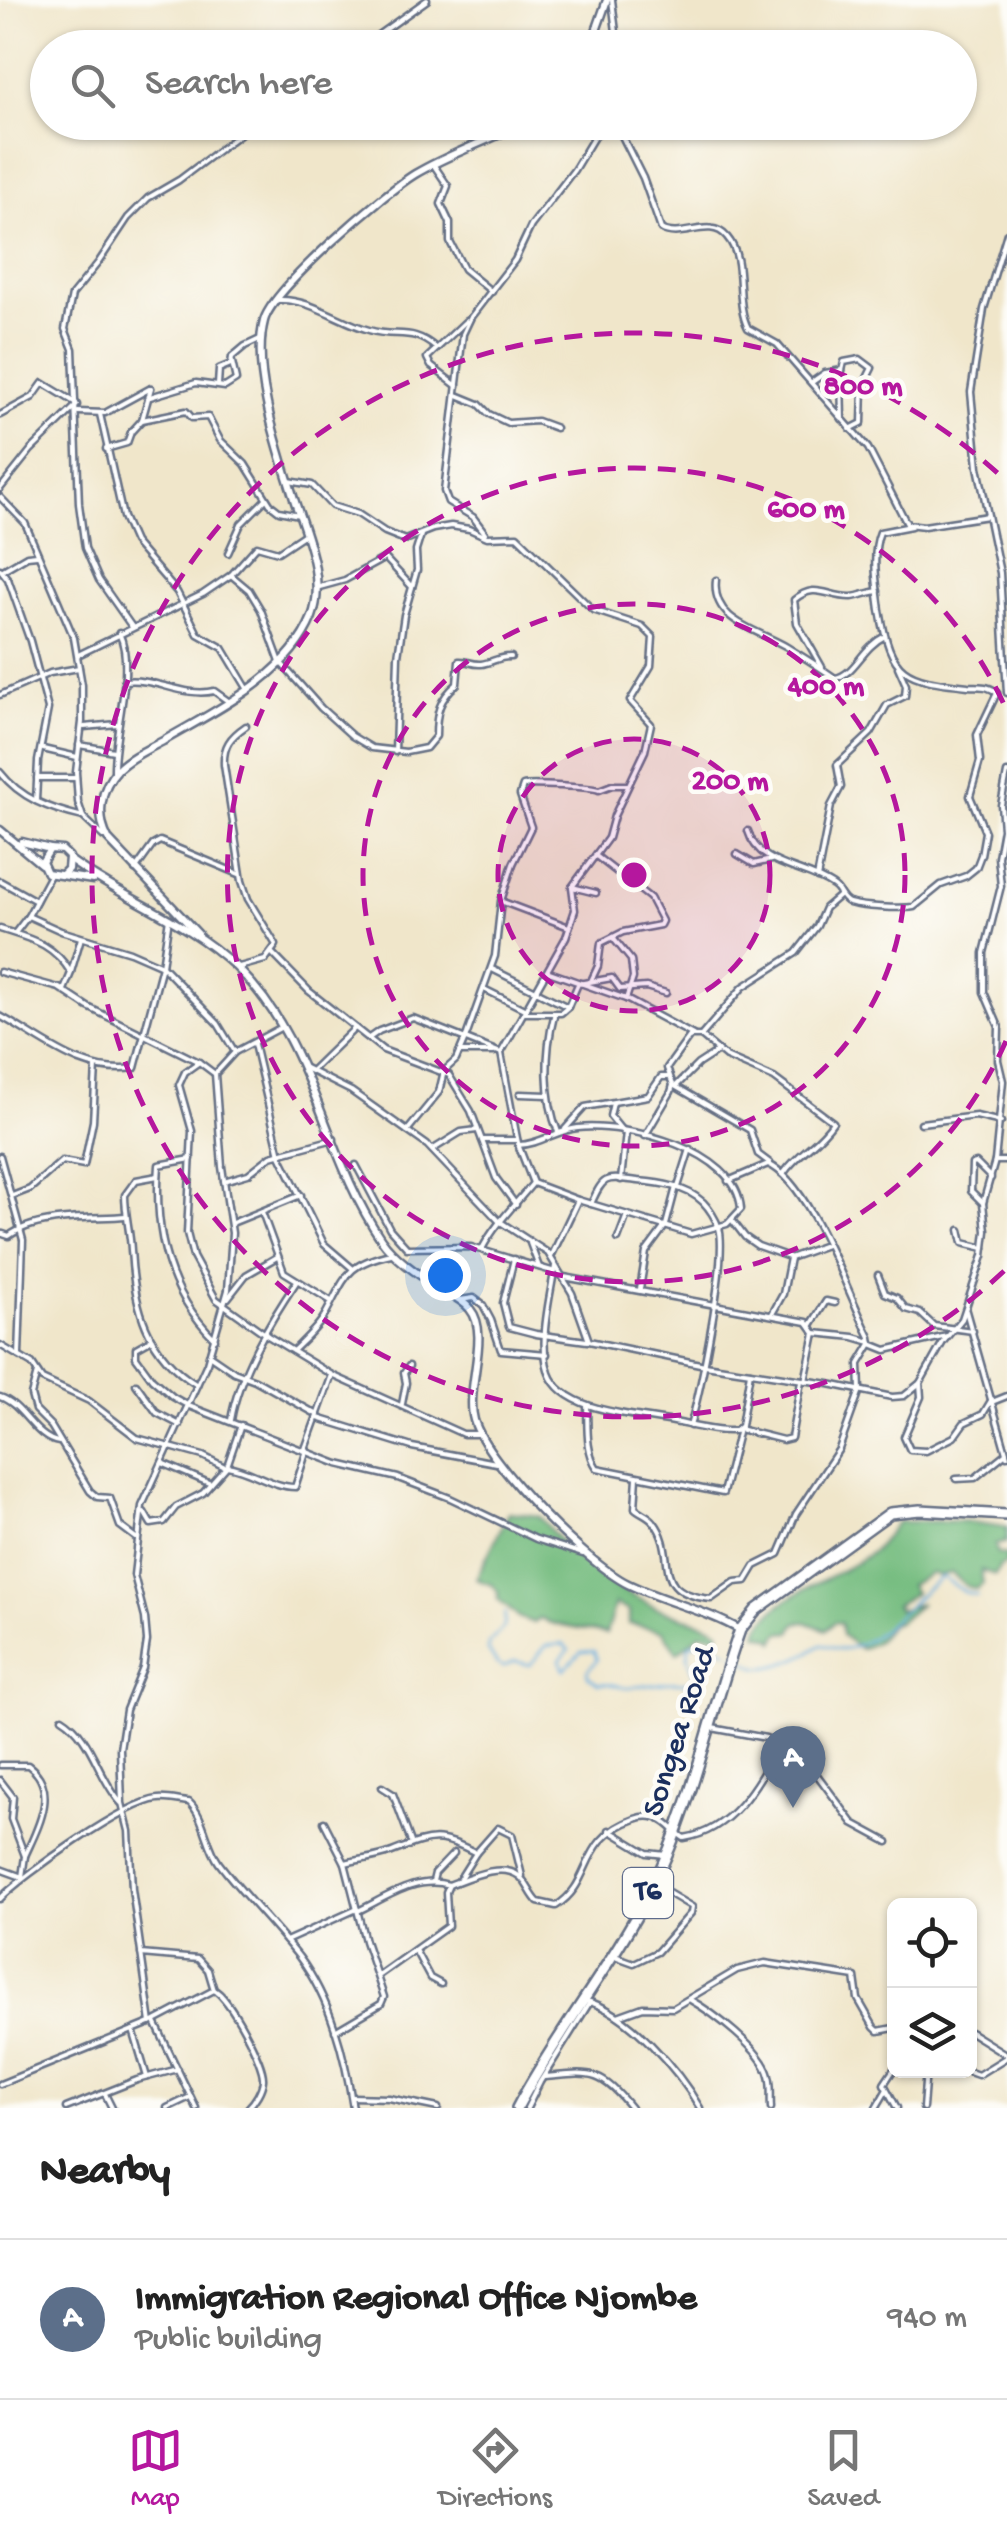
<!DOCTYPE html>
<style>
body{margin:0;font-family:"Gochi Hand",sans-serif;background:#f2f2f2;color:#222}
.controls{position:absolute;right:30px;bottom:30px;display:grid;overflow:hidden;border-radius:15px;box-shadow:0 2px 8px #0004}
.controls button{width:90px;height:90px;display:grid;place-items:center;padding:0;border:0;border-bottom:2px solid #e0e0e0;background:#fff;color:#222;font:50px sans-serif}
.you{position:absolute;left:445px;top:1275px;width:35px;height:35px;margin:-25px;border:8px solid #fff;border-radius:50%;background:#1a73e8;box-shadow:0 0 0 15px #1a73e833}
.badge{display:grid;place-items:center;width:65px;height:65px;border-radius:50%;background:#b5179e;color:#fff;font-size:32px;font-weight:700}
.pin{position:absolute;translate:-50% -82px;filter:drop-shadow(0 2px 5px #0008)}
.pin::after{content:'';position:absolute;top:52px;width:35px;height:30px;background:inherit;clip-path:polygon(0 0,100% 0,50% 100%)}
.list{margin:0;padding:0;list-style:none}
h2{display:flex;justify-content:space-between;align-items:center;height:130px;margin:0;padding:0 40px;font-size:42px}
h2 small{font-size:32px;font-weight:400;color:#767676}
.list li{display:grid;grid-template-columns:65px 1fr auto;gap:30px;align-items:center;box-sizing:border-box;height:160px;padding:0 40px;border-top:2px solid #e0e0e0}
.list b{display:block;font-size:38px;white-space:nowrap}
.list p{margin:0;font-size:32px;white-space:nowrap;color:#767676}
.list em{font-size:32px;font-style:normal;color:#767676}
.icon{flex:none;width:55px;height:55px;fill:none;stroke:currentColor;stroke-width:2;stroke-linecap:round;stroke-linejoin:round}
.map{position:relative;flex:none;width:1007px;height:2108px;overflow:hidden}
.search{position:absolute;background:#fff;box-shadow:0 2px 8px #0004;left:30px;right:30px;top:30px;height:110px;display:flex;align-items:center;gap:25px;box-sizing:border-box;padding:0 35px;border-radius:55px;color:#767676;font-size:38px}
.sheet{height:290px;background:#fff}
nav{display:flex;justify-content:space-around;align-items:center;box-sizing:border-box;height:140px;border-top:2px solid #e0e0e0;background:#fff;font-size:28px;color:#767676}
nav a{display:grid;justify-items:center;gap:5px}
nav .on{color:#b5179e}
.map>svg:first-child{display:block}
</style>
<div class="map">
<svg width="1007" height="2108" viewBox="0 0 1007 2108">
<rect width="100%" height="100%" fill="#fdfcf7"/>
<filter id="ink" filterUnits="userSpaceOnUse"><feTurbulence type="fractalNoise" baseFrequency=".01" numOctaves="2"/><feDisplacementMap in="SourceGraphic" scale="20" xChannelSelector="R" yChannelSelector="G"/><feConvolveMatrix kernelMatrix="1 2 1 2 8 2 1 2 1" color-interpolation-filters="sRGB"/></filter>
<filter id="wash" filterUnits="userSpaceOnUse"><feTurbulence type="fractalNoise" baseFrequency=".0048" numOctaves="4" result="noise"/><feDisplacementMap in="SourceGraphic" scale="40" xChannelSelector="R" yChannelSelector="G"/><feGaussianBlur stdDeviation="2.25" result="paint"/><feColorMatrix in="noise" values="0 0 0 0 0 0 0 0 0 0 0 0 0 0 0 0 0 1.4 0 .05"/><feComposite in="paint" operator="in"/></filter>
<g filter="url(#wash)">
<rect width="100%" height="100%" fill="#f0e6ca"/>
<g fill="#77bd81" stroke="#497670" stroke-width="2.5">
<path d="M509,1512l30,4c37,47 80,78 136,99 15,5 30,7 44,15v5l-18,-2 -24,20 -14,-22 -34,-7v-13l-14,-7 -9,30c-23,-5 -45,-6 -66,-15l-6,4 -14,-5 -22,-18v-8l-6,-7 -16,-6z"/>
<path d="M963,1521l44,6v15l-12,3 3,8 9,2v8l-7,3 -5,9 -14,-5 2,14 -7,5 -10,-3 -14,-13 -15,3 -5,-3 -22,12 5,8 -20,12 4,5 22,-7 -21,18 -10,4 -13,16 -16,8 -19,-14 -1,-12 -7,-1 -8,8 -21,-8 -9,1 -5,9 -11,1 -5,9 -3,-4 -15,-4c15,-43 89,-56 120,-87 7,-7 13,-17 20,-25z"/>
</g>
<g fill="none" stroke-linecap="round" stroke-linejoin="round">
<g stroke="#66addd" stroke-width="2.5">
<path d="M505,1613l-1,14 -14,15 -2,8 9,14 6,3 12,-6 15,4 16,-19 17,-2 6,6 -9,10 4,10 17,-18 13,-1 3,9 -10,11 1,5 10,8c13,-3 20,4 32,3 23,0 30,-7 56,-4l10,-7 -8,-18 1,-13 18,-6 20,12"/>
<path d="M734,1654c7,4 16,11 23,13 17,4 50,-12 64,-22 8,0 16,6 23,4 39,-6 67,-53 98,-72l23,15 12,3"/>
</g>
</g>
</g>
<g filter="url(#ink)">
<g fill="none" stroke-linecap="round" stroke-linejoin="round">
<g stroke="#666f84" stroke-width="9">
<g id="street">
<polyline points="612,0 618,48"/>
<polyline points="360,48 427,0"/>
<path d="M615,122l28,56 18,51c20,12 49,-13 66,8 20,23 7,64 21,91l29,16 91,104 39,76 17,2 64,-10"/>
<polyline points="433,164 448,186 441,204 450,223 450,242 464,269 492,292"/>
<polyline points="1007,233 984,309 971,392 978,467 1000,573 1007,693"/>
<path d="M278,300c31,-2 62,22 91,30 28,9 42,-4 67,18"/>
<polyline points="812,382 825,373 842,370"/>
<polyline points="218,385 219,369 231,364 232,357 245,346 262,338"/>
<polyline points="457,386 431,366 427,358 466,321"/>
<polyline points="457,395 479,404 489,414 508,423 537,421 556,428"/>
<polyline points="150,397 196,383 225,387 236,380 232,362"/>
<polyline points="78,412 105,413 151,388"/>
<polyline points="100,414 123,517 134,542 177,592 198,634 223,648 247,688"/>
<polyline points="0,415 33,397 43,383 76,403"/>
<polyline points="842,419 841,375 844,362 860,359 872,368 863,386 862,423 850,429"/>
<polyline points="142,420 186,411 192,418 208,417 220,440 245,464 270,504 279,511 299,515"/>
<polyline points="106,449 127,443 131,432 142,420 151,388"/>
<path d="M289,481l23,4 20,21 26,8 27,18 20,8 28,-11 18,-3 18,3 18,8 30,-1 76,74 49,16 11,11 -2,29 -21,35 21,23 -6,27 -31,65 -6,22 -36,49 3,23 -9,27 -65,116 15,80c1,5 2,10 3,14l14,36 45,17 113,34 36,-10 14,-15c-4,-60 -115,-86 -163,-81 -21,2 -39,17 -60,17"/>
<polyline points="0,489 31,450 77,405"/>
<polyline points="0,497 25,523 74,638 82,685 82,722 76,772 78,802 83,817 104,837"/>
<polyline points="485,533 473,517 448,502 444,491 463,334 471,317 515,260 531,226 574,170 603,122"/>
<polyline points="228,553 241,524 266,499"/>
<polyline points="0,569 8,579 30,641 48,709 38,761 36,801"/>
<polyline points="3,570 27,556 37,555"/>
<path d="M231,575l18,15 12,20 19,52 41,46 31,28 20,12 34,4 20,-4 10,-12c0,-23 3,-37 21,-52l2,-23c8,-1 13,4 22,3 11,-1 18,-8 30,-7"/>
<path d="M716,580c-5,42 43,50 71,67 16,10 33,20 48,31 20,-3 26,-30 50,-42"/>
<polyline points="316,588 345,580 385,558 412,587"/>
<polyline points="132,627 99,580 85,548 79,504 73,349 65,329 72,295 98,263 128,218 148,198 179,180 256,122"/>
<polyline points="78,655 203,594 231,575 257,546 278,552 305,534"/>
<path d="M822,667l-25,-44 -3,-23c22,-19 34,-2 58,-3 8,-1 18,-5 26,-6"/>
<path d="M124,681c30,-4 60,17 90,10l14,10"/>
<polyline points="0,695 50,673 79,668"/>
<polyline points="84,727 118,724"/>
<polyline points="79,745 114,751"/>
<polyline points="43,749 77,757"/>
<polyline points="395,752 398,656 404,615 417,570 416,551 421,535"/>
<path d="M114,771c-1,-40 22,-104 5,-138"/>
<path d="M0,772c21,27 50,37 83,45"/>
<polyline points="37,778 76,778"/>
<path d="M748,831c11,37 57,35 85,55 8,5 7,13 16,17 13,4 51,6 65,4l27,-22 25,-9 10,-8 5,-13 4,-23 -15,-36 10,-35 -3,-26 20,-42c-8,-8 -17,-6 -29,-7 -64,-7 -77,-10 -88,-76 -3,-24 -9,-56 0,-78l31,-6"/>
<polyline points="737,854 754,864 771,860"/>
<polyline points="135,870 153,845 160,841 239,874"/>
<polyline points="817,878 831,806 841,787 837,765 871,733 887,705 905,696 906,685 898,667"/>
<polyline points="0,881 36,901"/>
<polyline points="572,887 596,893"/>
<polyline points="503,902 569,927"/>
<polyline points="28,916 61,931 130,952 162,966 218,1024 235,1052"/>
<path d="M0,929c31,10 53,14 71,44l-7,17"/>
<polyline points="15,933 28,916 50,875"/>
<polyline points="613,938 631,960 633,978 626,999"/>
<polyline points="272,953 309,991 383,1050 449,1075 471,1111 496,1178 516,1205"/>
<path d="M239,967l26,-7 11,-15 -28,-46 -6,-18 -18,-116c-1,-19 6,-28 22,-39"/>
<polyline points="492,969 568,1007"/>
<polyline points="0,972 59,988 88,1007 199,1062"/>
<polyline points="71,972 81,938"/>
<polyline points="549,972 626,999 693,1035"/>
<polyline points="591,981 598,966 601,943 623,932 660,925 662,921 650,898 596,856"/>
<polyline points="486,990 526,1010"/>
<polyline points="525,1013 561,1013 568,1007 578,984 612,978 620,989 646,987 666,993"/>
<path d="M0,1016c43,23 82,60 135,52l27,-102 7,-48"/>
<path d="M554,1016c-9,35 -10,82 4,116"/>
<polyline points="701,1036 743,987 796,953 817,926 825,908 839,896"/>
<polyline points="369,1038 379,1031 413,1018 501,1053"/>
<polyline points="254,1044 280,1155 324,1244 352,1268"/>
<polyline points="459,1052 494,1052"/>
<polyline points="303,1067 351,1091 427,1145 499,1221 548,1253 572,1293 589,1341 705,1365 829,1384 892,1397 904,1396 920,1383 943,1342 962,1319 983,1256 986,1231 983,1203 995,1161 1003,1081 998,1060 999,1027 984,992 984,953 1001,886 998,857 1003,829 1001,805 1007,773"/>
<polyline points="312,1070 355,1028"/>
<polyline points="215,1074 199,1062 185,1072 179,1085 192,1131 187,1233 193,1257 216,1299 268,1336 332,1375 463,1434 480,1434"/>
<polyline points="673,1085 750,1130 758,1154 770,1163"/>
<polyline points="676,1086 698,1064 718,1051"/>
<polyline points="520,1094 548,1095"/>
<polyline points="613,1103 610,1116 623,1132"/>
<polyline points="921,1123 976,1116 1001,1122"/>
<polyline points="565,1129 585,1107 648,1096 661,1077 668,1077"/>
<path d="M407,1131l32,-39 5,-21 12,-11 11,-26 28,-78 6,-55 12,-37 18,-37 -11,-32 3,-9c7,-2 69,1 76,4l13,-5h16"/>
<path d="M645,1136l26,-44 2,-7 -6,-17 23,-32h11l25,21 48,21 59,44c-13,20 -35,31 -49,51"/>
<polyline points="482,1140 517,1140"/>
<polyline points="432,1150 461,1132 477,1130"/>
<polyline points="0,1156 23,1240 19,1356"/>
<path d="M191,1159l-32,6c-5,64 8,127 56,174"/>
<polyline points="995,1161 1007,1161"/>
<polyline points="356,1165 390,1229 407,1248 471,1247 555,1272"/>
<path d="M158,1176l-22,4 -11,15c0,19 5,36 6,55 3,56 15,104 66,135"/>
<polyline points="621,1180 626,1132"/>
<polyline points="224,1181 248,1174 271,1156 334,1139"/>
<polyline points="678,1187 690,1149"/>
<polyline points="12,1196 30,1189 62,1161 84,1165 93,1121 96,1067"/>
<polyline points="983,1203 971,1191 972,1164 976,1163 991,1178"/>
<path d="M591,1204c13,-29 14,-27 47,-23 22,2 48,5 65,21 6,6 13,17 16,26 9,28 -19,165 -29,198"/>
<polyline points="262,1212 284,1272 331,1301"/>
<polyline points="732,1220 745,1237 758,1246 789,1257"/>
<polyline points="232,1223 301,1195"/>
<polyline points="960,1230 963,1243 984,1248"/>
<path d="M0,1233l9,3c28,-21 82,-17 117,-20"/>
<polyline points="618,1239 627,1215"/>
<polyline points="530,1243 539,1267"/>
<path d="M482,1249c13,-25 33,-44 51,-66"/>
<polyline points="551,1257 578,1200"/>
<polyline points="514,1259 503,1303 509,1327 536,1334 587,1341"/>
<path d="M555,1266c-5,33 -17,75 -6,107 14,40 91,42 125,49 20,4 41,10 61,9l6,-5 9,-54"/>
<polyline points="878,1275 885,1293 897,1298 906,1309 920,1313 934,1326 973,1331"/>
<polyline points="564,1277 807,1322 815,1333 805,1381"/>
<polyline points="640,1289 646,1252 666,1225 676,1187"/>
<polyline points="228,1298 246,1275 277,1257"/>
<polyline points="460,1300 474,1298 483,1305 491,1320 501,1350 547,1354"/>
<polyline points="966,1311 1007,1456"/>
<polyline points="772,1314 783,1294 790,1258 826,1245"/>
<polyline points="811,1325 826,1301 835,1303"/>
<polyline points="815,1333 854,1337 871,1342"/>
<polyline points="152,1339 136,1348 136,1357 152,1379 173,1397 189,1406 338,1464 398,1478 450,1498 536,1539 583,1554"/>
<polyline points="871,1344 886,1350 947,1336"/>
<polyline points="0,1345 32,1364 42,1379 89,1401 137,1438 203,1456 225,1467"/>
<path d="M293,1351c11,-11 25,-23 32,-36 21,-38 20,-51 66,-61"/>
<polyline points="209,1355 234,1372 255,1380 318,1415"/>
<polyline points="37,1373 31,1395 35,1410 51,1426 90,1491 97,1497 110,1498 120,1526 136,1538"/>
<polyline points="920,1383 921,1397 904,1437 910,1450 926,1451 954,1437 964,1423 983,1414 992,1399"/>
<polyline points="136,1384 157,1413 180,1425"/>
<path d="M0,1397c23,7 35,42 59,45"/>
<polyline points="992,1402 1007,1396"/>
<polyline points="402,1404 406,1383 404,1373 409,1366"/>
<path d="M587,1405c1,21 -2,45 10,63l126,25 16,-64 44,11 8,-2 10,-57"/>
<polyline points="318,1418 412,1447 496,1463"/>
<path d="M231,1420c8,-48 39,-99 66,-139"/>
<polyline points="305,1449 332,1375"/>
<polyline points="162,1463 211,1484"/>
<polyline points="227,1466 241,1425"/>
<path d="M637,1477l-2,31c5,5 14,7 19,14 26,34 -7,70 57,77l24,-17 11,-1 9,-15 24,-12 17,-40 43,-65 21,-59 -1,-26 12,-20 -1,-7c-22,-42 -60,-155 -102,-173l-40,17"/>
<polyline points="956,1479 975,1478 1006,1453"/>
<path d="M144,1512l7,12 13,-2 12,-15 27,-14 24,-27c23,3 45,21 68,21l12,-37"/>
<path d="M62,1718c30,18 36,60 59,85"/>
<polyline points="712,1728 766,1738 803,1756 853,1823 888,1842"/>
<path d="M0,1765h28c32,24 10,62 -3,91"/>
<polyline points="0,1780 13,1797 11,1819 25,1856 22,1877 0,1869"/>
<polyline points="382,1787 393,1794 411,1842"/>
<polyline points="324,1822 345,1863 365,1941 384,1997 381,2004 335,2031"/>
<polyline points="609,1830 647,1853 666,1855"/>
<path d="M345,1863c15,-4 33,-5 47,-11 37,-14 45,-20 84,1"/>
<polyline points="459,1880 476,1853 498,1828 512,1835 522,1876"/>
<polyline points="433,1881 435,1873 454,1853"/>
<path d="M0,1899c23,-24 126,-97 158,-100 10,-1 21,2 31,3 16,15 17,43 30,61 25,33 55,62 80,94 32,43 46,99 54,151"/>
<path d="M358,1911c29,-14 59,-36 91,-26"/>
<polyline points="286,1941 357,1909"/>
<polyline points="415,1950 430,1978 441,1984"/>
<polyline points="141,1954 198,1959 208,1970 214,1990"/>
<polyline points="612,1955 634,1963 657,1952 691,1913 692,1907 655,1885"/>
<path d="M379,1975l69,-49 -2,-34 3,-7c19,-7 52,-23 70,-9 8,6 11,18 19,26l18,4c39,-24 21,-67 79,-87 8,-3 15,-4 24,0 10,4 16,14 25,19 49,-7 74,-55 96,-95"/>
<path d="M689,1999c23,13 74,51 80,77 3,10 1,22 2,32"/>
<path d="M586,2001c42,10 93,70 114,107"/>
<polyline points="618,2016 643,2007 673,2008 737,1970 765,1963 855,1977 858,1999 874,2027 878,2031 894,2028"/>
<polyline points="155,2022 196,2108"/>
<polyline points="151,2023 132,1889 129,1831 122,1803 120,1749 126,1710 143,1668 147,1641 145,1618 134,1575 142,1506 207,1363 228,1290 232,1233 222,1167 215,1074 235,1052 282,1027"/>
<polyline points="133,2030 147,2077"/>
<polyline points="970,2032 1007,2055"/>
<polyline points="894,2069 884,2084 897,2108"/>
<polyline points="964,2070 978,2075 1007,2057"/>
<path d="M544,2077c47,-4 56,-8 87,31"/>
<path d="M0,2084l155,-63 59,-31c14,5 51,74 49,90 -1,10 -8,21 -15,28"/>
<polyline points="105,2094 112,2108"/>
<polyline points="352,2097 389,2098 438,2108"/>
<polyline points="66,2108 137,2080 178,2069"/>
<polyline points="167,2108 190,2097"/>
<polyline points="527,2108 540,2082 590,2002"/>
<polyline points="876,2108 886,2091"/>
<polyline points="923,2108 926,2070"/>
</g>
</g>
<g stroke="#666f84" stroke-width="11">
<g id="secondary">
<polyline points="590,48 607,0"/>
<polyline points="0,830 41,864"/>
<polyline points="22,842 50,849"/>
<path d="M70,860c53,39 116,60 165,106 79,74 88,188 146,273 14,20 37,35 58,49 10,6 23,11 31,21 21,25 -5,79 4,111 13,44 113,144 154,164 37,18 78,26 112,46"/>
<polyline points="62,875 68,869 69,857 62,850 50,849 42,862 47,873 93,880"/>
<path d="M198,934l-90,-95c-12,-23 -8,-51 10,-70 12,-12 30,-20 45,-28 53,-31 125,-64 149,-124 14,-37 -6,-82 -18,-118 -15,-48 -43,-128 -30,-178 8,-32 120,-128 151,-147 35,-21 74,-33 110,-52"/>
</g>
</g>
<g stroke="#666f84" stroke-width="14">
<path id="highway" d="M517,2108c41,-77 97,-145 136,-223 40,-80 57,-171 87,-255l16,-20 134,-97 30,-3 87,5"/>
</g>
<use href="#street" stroke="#fff" stroke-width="4"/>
<use href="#secondary" stroke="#fff" stroke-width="6"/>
<use href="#highway" stroke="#fff" stroke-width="9"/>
</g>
</g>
<circle cx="634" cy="875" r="136" fill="#b5179e" fill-opacity=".12"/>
<g fill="none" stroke="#b5179e" stroke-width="5" stroke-dasharray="18 12">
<circle cx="634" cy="875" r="136"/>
<circle cx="634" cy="875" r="271"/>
<path d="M1006 1041A407 407 0 1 1 1006 709"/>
<path d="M1004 1271A542 542 0 1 1 1004 479"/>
</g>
<g text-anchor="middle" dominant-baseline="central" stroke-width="9" stroke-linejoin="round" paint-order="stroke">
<rect fill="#fdfcf7" stroke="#5f6c8c" stroke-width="2.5" x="623" y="1868" width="50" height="50" rx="8"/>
<g font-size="30" font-weight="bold" fill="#1b2f5e">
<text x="648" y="1893">T6</text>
</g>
<g font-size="32" fill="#1b2f5e" stroke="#fdfcf7">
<text transform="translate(681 1732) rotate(-72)">Songea Road</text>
</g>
</g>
<circle cx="634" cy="875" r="15" fill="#b5179e" stroke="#fdfcf7" stroke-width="5"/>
<g font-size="30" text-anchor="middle" font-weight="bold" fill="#b5179e" stroke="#fdfcf7" stroke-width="9" stroke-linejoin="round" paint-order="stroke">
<text x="863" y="394">800 m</text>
<text x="806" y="517">600 m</text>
<text x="826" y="694">400 m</text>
<text x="730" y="789">200 m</text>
</g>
</svg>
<div class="controls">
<button><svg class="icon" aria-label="locate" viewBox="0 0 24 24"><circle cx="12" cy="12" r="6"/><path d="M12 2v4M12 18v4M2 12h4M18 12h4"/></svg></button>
<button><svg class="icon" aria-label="layers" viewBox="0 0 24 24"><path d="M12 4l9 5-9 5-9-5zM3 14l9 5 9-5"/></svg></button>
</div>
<div class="you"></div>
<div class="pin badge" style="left:793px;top:1808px;background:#5c6f8a">A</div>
<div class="search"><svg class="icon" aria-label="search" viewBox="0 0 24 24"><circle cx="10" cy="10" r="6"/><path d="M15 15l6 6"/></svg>Search here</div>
</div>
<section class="sheet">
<h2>Nearby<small></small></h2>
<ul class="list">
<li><span class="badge" style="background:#5c6f8a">A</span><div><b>Immigration Regional Office Njombe</b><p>Public building</p></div><em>940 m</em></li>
</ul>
</section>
<nav>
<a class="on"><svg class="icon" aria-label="map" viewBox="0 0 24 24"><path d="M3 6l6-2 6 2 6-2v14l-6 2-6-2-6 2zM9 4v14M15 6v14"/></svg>Map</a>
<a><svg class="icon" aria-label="directions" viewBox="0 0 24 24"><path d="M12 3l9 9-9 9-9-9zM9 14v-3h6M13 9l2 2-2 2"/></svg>Directions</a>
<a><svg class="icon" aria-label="saved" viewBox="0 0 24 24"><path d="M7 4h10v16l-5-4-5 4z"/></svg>Saved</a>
</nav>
